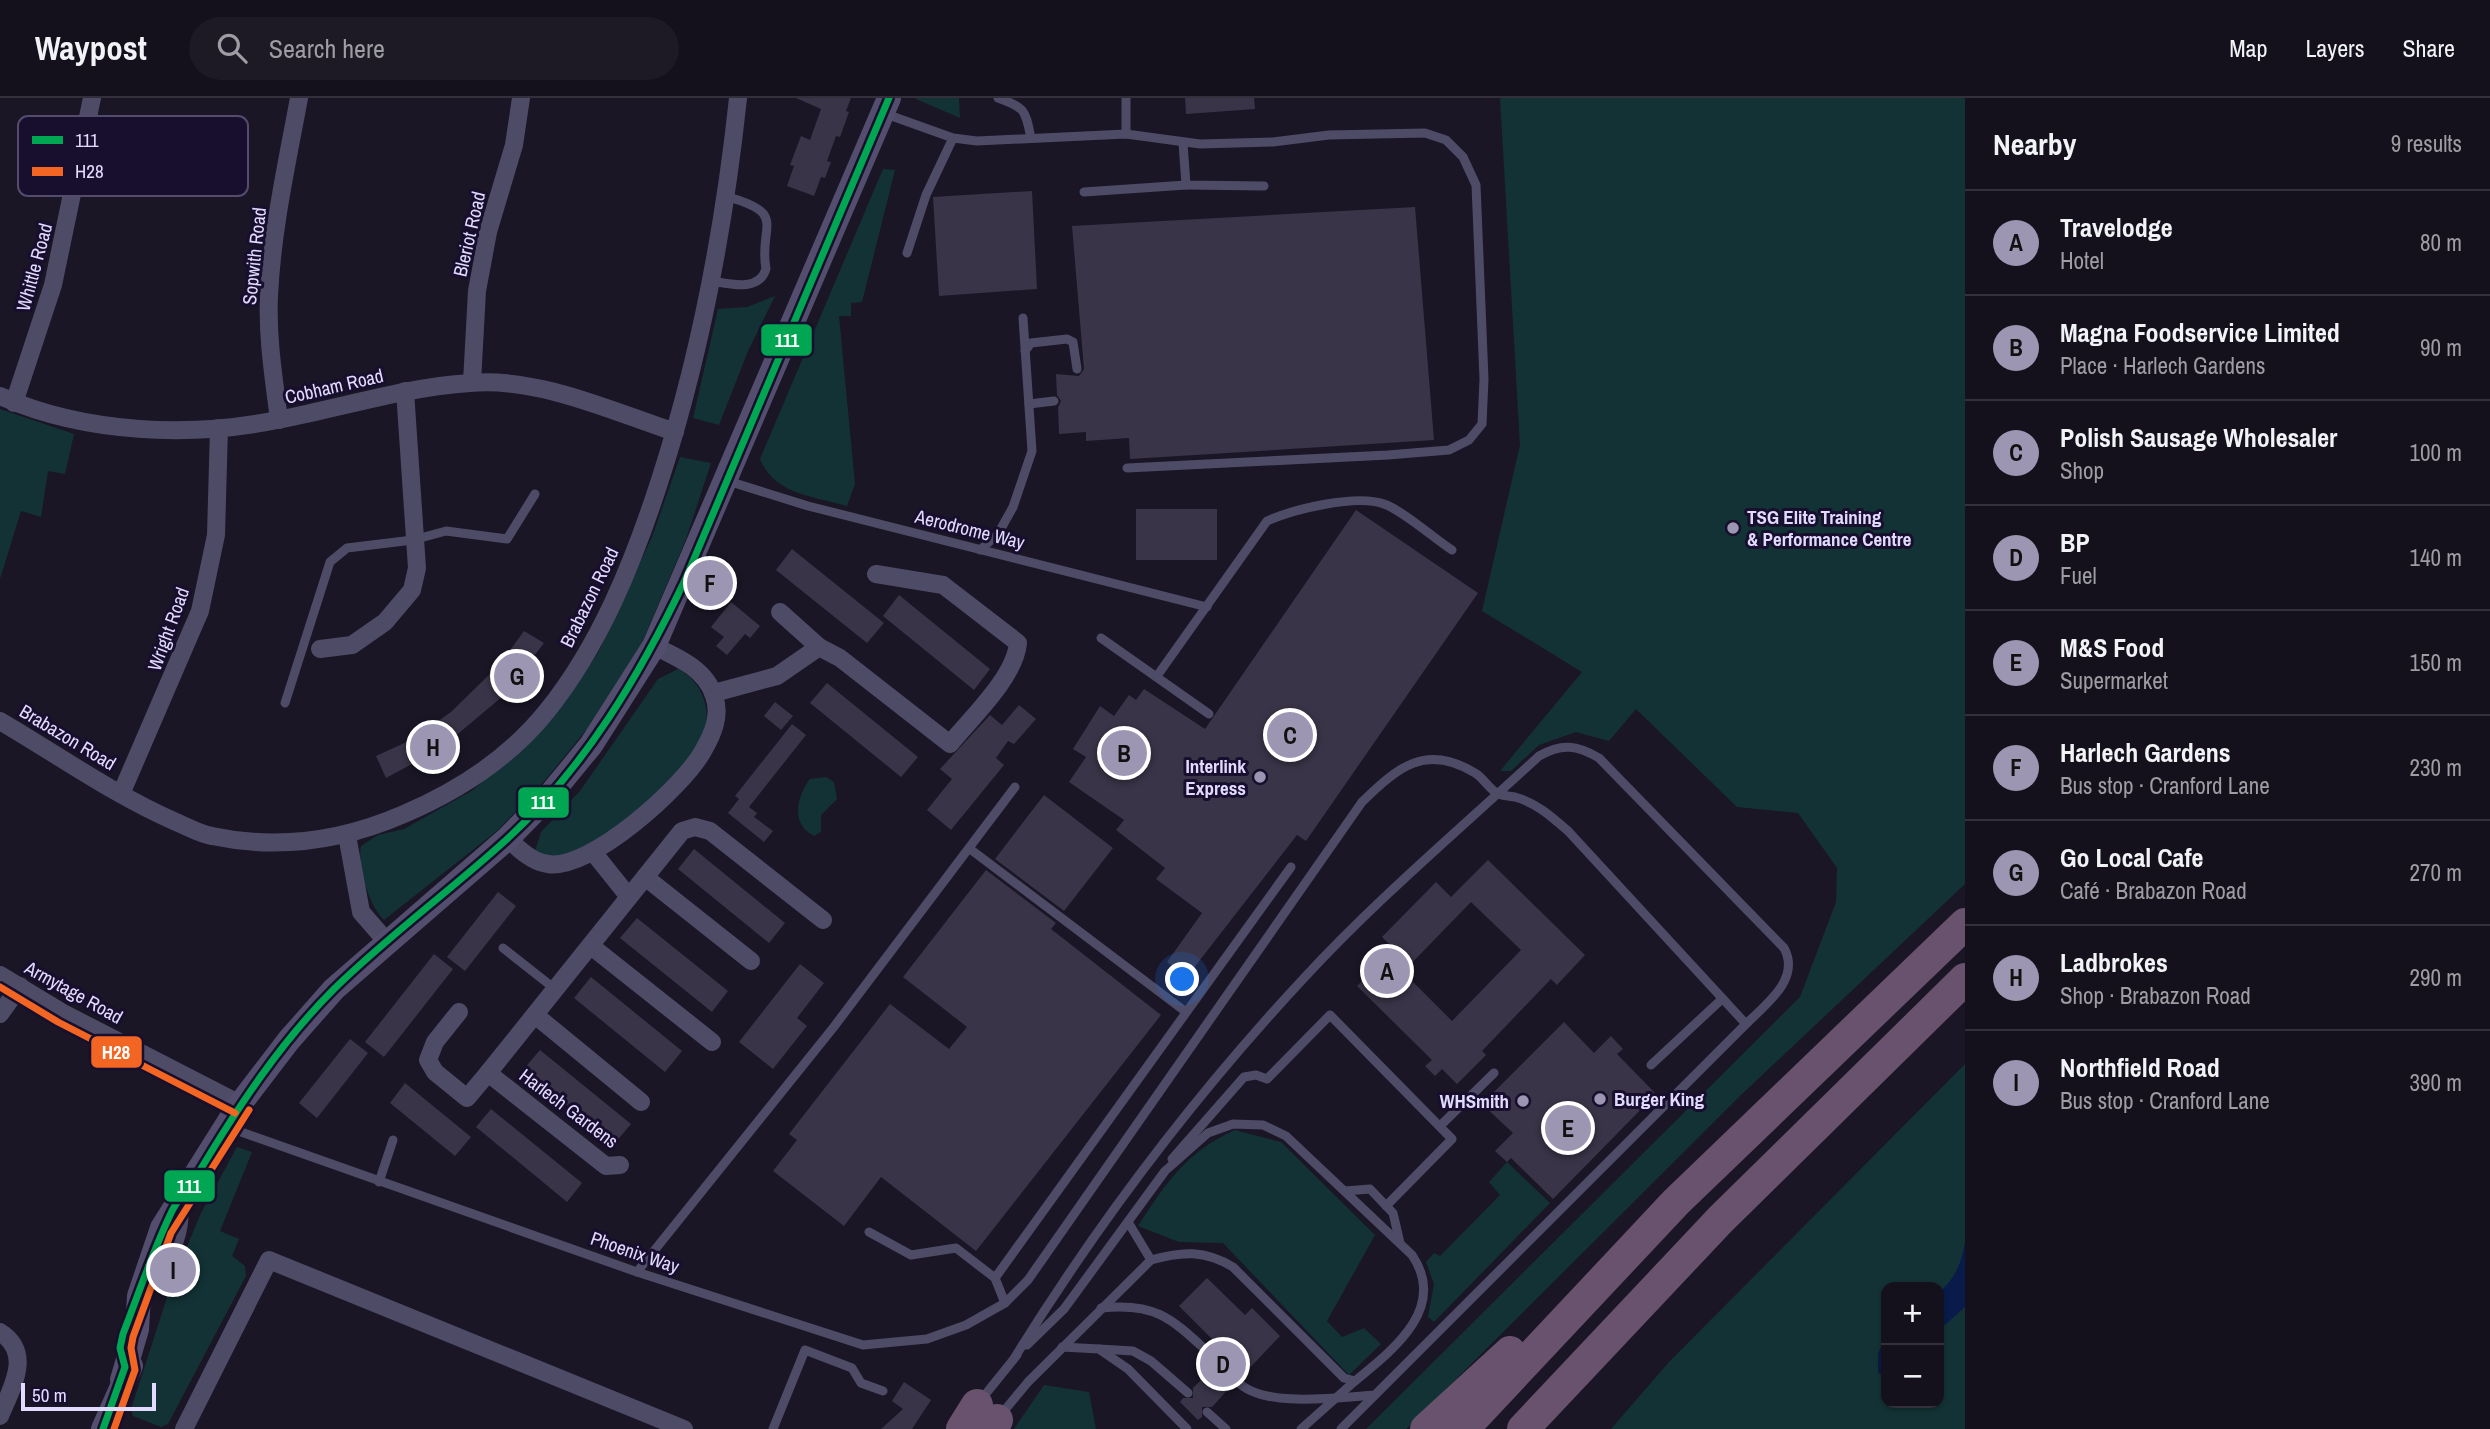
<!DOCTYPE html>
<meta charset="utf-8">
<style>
body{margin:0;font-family:"Archivo Narrow",sans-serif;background:#1d1925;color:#f1f3f6}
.controls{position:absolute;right:21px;bottom:21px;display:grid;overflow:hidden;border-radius:14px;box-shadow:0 2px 5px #0004}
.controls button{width:63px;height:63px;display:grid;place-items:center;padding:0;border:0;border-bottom:2px solid #33303b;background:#14101c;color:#f1f3f6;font:35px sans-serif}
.scale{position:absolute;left:21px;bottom:18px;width:135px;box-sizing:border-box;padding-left:7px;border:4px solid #e2dbff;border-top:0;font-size:19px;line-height:24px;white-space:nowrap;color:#e2dbff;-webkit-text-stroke:5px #170f2d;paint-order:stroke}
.you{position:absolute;left:1183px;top:882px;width:24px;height:24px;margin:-18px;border:5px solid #fff;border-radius:50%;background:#1a73e8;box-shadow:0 0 0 10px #1a73e833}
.badge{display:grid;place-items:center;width:46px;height:46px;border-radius:50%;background:#9c96b3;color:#111;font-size:23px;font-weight:700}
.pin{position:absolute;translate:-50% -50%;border:4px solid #fff;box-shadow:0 2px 7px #0006}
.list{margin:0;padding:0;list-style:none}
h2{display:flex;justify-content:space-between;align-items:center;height:91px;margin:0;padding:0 28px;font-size:30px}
h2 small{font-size:23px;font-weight:400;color:#9d9da3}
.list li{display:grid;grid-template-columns:46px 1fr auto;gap:21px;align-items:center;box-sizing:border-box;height:105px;padding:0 28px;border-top:2px solid #33303b}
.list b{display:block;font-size:26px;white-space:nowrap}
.list p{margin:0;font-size:23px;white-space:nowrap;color:#9d9da3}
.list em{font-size:23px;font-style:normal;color:#9d9da3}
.icon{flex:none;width:38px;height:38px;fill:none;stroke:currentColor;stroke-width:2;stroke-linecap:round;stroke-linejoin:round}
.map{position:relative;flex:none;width:1965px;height:1331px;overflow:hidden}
header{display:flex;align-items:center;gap:42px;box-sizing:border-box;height:98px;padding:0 35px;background:#14101c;border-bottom:2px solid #33303b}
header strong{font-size:33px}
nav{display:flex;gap:38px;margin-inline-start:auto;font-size:24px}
.search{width:490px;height:63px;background:#1d1925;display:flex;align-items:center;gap:18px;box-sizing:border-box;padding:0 24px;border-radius:38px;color:#9d9da3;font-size:26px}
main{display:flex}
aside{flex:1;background:#14101c}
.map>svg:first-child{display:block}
</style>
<header>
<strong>Waypost</strong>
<div class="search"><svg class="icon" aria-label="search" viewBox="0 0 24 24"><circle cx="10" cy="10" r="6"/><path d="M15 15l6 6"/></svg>Search here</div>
<nav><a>Map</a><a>Layers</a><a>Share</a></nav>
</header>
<main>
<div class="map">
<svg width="1965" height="1331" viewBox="0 0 1965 1331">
<rect width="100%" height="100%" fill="#1a1626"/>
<g fill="#133235" fill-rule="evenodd">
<polygon points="959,0 960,20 916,1 916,0"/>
<polygon points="1500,0 1965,0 1965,786 1740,998 1406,1331 1366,1331 1800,899 1836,804 1837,770 1798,715 1737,709 1636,611 1609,643 1576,634 1539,647 1511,673 1500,673 1582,574 1482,513 1520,347"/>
<path d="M883,71l12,1 -33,132 -11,1v13h-12l16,168 -8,22c-34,-10 -72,-11 -87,-47z"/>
<polygon points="775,198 748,253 719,327 693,320 718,211 747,209"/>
<polygon points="0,311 74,336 65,376 48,373 41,419 21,413 0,481"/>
<path d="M680,359l31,6 -25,76 -44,104 -55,86 -41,50 -48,51 -114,90c-15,-14 -27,-54 -23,-74l17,-11 26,-6 69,-39 80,-72 46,-67 53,-114z"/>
<path d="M678,571c24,12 36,43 24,68 -16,36 -102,112 -141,119 -9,2 -18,-1 -26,-5l6,-19 39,-41 78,-112z"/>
<path d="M826,679l8,5 3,17 -16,16v17l-7,4c-24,-12 -17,-40 -4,-57z"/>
<path d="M1965,966v365h-354l58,-67zM1886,1189h53v116h-53z"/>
<path d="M1235,1032l46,12 94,93 -48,86 15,16 22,-9 17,16 -32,31 -126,-132 -44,-1 -41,-16c28,-43 48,-74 97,-96z"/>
<polygon points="237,1049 252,1054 220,1133 239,1141 232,1158 245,1168 246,1178 168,1326 161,1329 133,1318 131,1311 171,1187 201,1115"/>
<polygon points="1507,1064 1550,1105 1434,1224 1428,1219 1434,1186 1426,1164 1434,1155 1440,1158 1500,1097 1489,1084"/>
<polygon points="1044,1287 1089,1294 1096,1331 1014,1331"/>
</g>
<g fill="#091b4a">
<path d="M1965,1144v65l-26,23v-37c17,-17 22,-28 26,-51z"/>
<polygon points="1886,1238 1886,1282 1878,1274 1878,1256"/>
</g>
<g fill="#393447" fill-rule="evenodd">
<polygon points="796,0 851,0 846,13 849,14 840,39 836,38 827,63 831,64 825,80 821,79 814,98 787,88 794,68 790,67 801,38 810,42 821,11"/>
<polygon points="1185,0 1254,0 1255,11 1186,16"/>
<polygon points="1032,93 1037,191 939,198 933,99"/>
<polygon points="1415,109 1434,342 1130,361 1129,340 1086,343 1086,334 1059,336 1058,309 1061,303 1057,297 1056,276 1079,278 1084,271 1072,128"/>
<rect x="1136" y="411" width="81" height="51"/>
<polygon points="1356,412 1478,495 1306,743 1297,737 1186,880 1167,864 1202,815 1156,781 1165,770 1116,732 1124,722 1069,684 1086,659 1073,651 1100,608 1114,618 1129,597 1136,602 1144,591 1205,631"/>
<polygon points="792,451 884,525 867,545 776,472"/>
<polygon points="899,497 990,571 974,592 883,518"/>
<polygon points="731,504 760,528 750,540 745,536 727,557 716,548 724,539 711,529"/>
<polygon points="524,533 544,545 503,598 440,651 386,680 376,658 411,642 451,614 500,566"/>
<polygon points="827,585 918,659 901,679 810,605"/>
<polygon points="775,604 793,618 781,632 764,618"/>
<polygon points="1019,607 1036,621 1014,646 1008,643 996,660 1004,667 951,732 927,712 952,681 940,671 990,617 1002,627"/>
<polygon points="792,626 806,637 749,709 757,715 754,719 773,733 764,744 728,715 739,701 735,698"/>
<polygon points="1044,697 1113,750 1064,813 995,761"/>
<polygon points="694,751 785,825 769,845 678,771"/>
<path d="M1488,762l97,95 -28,30 -6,-6 -69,72 4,4 -29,29 -15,-15 -7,7 -10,-10 7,-6 -75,-74 37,-37 -12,-12 54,-55 15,15zM1471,804l50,48 -69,71 -49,-49z"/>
<polygon points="986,772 1056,825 1051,831 1161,917 976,1153 881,1079 844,1128 773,1073 797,1042 789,1036 890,906 949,951 967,929 903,879"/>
<polygon points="498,794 516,808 465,873 447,859"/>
<polygon points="637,820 728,893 712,914 620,840"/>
<polygon points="434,856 453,871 384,959 365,944"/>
<polygon points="800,866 824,885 797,920 807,928 773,971 739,944"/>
<polygon points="591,879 682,953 665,974 574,900"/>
<polygon points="1564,924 1594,955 1611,938 1623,951 1617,956 1656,996 1553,1101 1511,1060 1507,1064 1495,1053 1513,1035 1482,1006"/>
<polygon points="350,941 368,955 317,1020 299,1005"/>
<polygon points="540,952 631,1026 614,1046 523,972"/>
<polygon points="405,985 471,1039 455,1058 390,1005"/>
<polygon points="491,1011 582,1085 567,1104 476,1029"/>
<polygon points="1207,1180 1245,1217 1252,1210 1280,1238 1242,1278 1232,1278 1232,1287 1212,1309 1202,1309 1202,1319 1198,1322 1180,1304 1183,1300 1193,1300 1193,1290 1211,1272 1201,1262 1214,1260 1214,1250 1217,1246 1179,1208"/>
<polygon points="904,1284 931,1302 912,1331 881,1331 903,1311 892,1303"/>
</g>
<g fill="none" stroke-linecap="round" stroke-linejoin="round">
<g stroke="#4e4b67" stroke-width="9">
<path d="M998,0c28,10 27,12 33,40"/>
<polyline points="1126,0 1126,36"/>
<polyline points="886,16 953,40 977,43 1126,36 1200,46 1273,44 1329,37 1425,35 1446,42 1463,59 1476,87 1484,281 1482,326 1469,342 1449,352 1388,357 1127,370"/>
<polyline points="1183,45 1186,87 1264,88"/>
<polyline points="1084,94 1186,87"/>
<polyline points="907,155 926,97 953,40"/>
<path d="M712,183c18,3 47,11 54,-12 -8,-43 23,-55 -38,-72"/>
<polyline points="1025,253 1031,245 1067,241 1073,244 1077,271"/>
<polyline points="1029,306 1054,303"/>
<polyline points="728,383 808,408 1207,509"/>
<polyline points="980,452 998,436 1013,409 1032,353 1023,220"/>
<polyline points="1101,540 1209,616"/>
<path d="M1157,578l110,-155c27,-12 89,-27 117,-17 18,6 51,35 68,46"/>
<polyline points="285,605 330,464 347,450 413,442 446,433 507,441 535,396"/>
<polyline points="970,751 1186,914"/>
<polyline points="503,850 555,891"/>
<polyline points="1651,967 1722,901"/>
<polyline points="1440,1028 1494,975"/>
<path d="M227,1029l410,145 226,73 64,-6 39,-14 39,-22 23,-23 334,-478c36,-35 64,-59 113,-29 9,5 15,18 24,21 5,2 11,2 16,3 22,6 38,21 54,35l177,192"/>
<polyline points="1172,1061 1244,979 1256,977 1267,981 1330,917 1452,1041 1386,1108"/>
<polyline points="379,1084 393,1042"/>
<polyline points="1345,1093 1370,1091 1393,1115 1400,1145"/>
<polyline points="1128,1124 1151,1162"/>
<polyline points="869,1134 911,1157 956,1150 995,1180"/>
<polyline points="637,1174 833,930 1015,689"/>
<path d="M163,1180c11,-23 22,-42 21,-68"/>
<polyline points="1005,1205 995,1180 1291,769"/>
<path d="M1101,1210c54,-6 70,10 108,45"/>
<polyline points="1062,1249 1099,1251 1128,1271 1187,1331"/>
<polyline points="1099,1251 1133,1253 1151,1263 1188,1295"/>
<path d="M1015,1259c83,-134 181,-263 289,-379 73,-79 156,-149 235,-222 23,-13 38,-11 60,2l185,190c17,31 -18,56 -38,76l-405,405"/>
<path d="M1237,1283c25,28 103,16 138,14"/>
<polyline points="980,1303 1017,1257"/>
<polyline points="1207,1314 1226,1331"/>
<path d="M999,1319l29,-35 123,-122c31,-9 54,-10 82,7l111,111 11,3c38,-31 93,-73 57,-126l-126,-119 -23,-11 -30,-1 -25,9 -43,38 -101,138 -37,36"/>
<polyline points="773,1331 805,1252 852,1270 861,1285 883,1293"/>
<polyline points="1301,1331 1355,1283"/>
</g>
<g stroke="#4e4b67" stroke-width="18">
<polyline points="472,284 477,193 488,134 514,47 521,0"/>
<path d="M0,298c85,38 192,42 282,23 62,-12 124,-32 188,-36 69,-6 141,28 205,49"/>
<polyline points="14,305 53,187 92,0"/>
<path d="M279,322c-5,-41 -12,-82 -10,-124 3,-66 18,-133 30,-198"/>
<polyline points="780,514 819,549"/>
<polyline points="320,551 352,547 385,524 412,492 417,470 405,293"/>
<path d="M714,595l63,-17 42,-29 21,11 110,86c22,-27 65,-67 68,-101l-75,-58 -67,-11"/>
<path d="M0,623c58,34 114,74 176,101 12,5 24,12 36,14 66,14 130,5 192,-22 54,-23 106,-57 143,-103 53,-66 86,-148 112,-228 41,-126 65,-253 79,-385"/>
<polyline points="121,696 200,513 216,437 219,330"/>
<polyline points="347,737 361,814 387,844"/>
<path d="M508,740c10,11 24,24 40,26 42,7 136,-78 155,-113 10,-17 18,-36 11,-55 -8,-27 -37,-39 -60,-50"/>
<polyline points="593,754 629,799"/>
<polyline points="645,779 751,863"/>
<polyline points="591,848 712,944"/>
<polyline points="0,877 63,915 240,1006"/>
<polyline points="459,914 435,944 428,962 435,974 467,1000 488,975"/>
<polyline points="0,916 20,888"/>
<polyline points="535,917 641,1004"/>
<polyline points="620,1067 606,1068 488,975 682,733 695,729 710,733 823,822"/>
<path d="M0,1234c33,21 12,55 0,84"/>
<polyline points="184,1331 269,1162 684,1331"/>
</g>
<g stroke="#534e6d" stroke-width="24">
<polyline points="122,1282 137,1231 139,1198 162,1130 240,1006 289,942 334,891 508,740 549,698 591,647 654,548 889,0"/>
<polyline points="103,1331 131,1268"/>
</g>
<g stroke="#69526d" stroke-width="32">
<polyline points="962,1331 977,1307"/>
<polyline points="992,1331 997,1322"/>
<polyline points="1426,1331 1510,1254"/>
<polyline points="1463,1331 1676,1104 1965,826"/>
<polyline points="1523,1331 1720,1122 1965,881"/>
</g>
<g stroke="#170f2d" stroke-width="12">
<path id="bus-1" d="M103,1331l22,-62 -5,-19 3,-14c16,-41 30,-84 49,-123 7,-14 19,-26 27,-39 39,-65 81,-129 135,-183 54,-53 116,-98 172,-149 79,-72 134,-165 179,-260l204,-482"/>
</g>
<g stroke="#170f2d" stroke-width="12">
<g id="bus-2">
<polyline points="0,889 58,924 235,1015"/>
<polyline points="114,1331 135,1272 131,1250 133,1239 171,1135 249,1012"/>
</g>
</g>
<use href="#bus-1" stroke="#00a651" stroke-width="7"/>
<use href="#bus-2" stroke="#f26522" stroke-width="7"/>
</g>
<g fill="#9c96b3" stroke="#170f2d" stroke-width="2.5">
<circle cx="1733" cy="430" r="7"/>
<circle cx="1260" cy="679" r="7"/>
<circle cx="1600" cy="1001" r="7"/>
<circle cx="1523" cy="1003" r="7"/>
</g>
<g text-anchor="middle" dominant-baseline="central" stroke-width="6" stroke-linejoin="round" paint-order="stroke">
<g font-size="19" fill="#e2dbff" stroke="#170f2d">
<text transform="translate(469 136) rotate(-77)">Bleriot Road</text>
<text transform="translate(254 158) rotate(-84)">Sopwith Road</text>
<text transform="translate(34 169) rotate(-75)">Whittle Road</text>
<text transform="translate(334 288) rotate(-13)">Cobham Road</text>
<text transform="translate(970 431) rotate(14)">Aerodrome Way</text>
<text transform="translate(589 499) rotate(-64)">Brabazon Road</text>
<text transform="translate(168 531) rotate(-70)">Wright Road</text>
<text transform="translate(68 639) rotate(31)">Brabazon Road</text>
<text transform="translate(74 894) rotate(29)">Armytage Road</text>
<text transform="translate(569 1010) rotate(37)">Harlech Gardens</text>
<text transform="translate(635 1154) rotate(19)">Phoenix Way</text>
</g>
<g font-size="19" font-weight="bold" fill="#e2dbff" stroke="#170f2d" text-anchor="start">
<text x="1747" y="419">TSG Elite Training<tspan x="1747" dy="22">&amp; Performance Centre</tspan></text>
<text x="1246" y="668" text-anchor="end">Interlink<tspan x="1246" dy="22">Express</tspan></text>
<text x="1614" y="1001">Burger King</text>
<text x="1509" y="1003" text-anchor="end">WHSmith</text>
</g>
</g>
<rect x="18" y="18" width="230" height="80" rx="10" fill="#170f2d" stroke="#544c6c" stroke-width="2"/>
<rect x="32" y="38" width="31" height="8" fill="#00a651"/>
<rect x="32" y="69" width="31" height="9" fill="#f26522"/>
<g font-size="19" fill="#e2dbff">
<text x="75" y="49">111</text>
<text x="75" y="80">H28</text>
</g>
<g stroke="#170f2d" stroke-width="2.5">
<rect x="760" y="225" width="53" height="34" rx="7" fill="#00a651"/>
<rect x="517" y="688" width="53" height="33" rx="7" fill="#00a651"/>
<rect x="90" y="937" width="53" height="34" rx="7" fill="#f26522"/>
<rect x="163" y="1071" width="53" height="34" rx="7" fill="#00a651"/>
</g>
<g font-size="19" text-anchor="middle" font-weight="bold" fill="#fff">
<text x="787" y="249">111</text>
<text x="543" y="711">111</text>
<text x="116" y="961">H28</text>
<text x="189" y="1095">111</text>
</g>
</svg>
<div class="controls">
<button>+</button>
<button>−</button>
</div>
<div class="scale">50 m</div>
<div class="you"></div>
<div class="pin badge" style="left:1387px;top:873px">A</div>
<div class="pin badge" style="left:1124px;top:655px">B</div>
<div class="pin badge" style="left:1290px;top:637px">C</div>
<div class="pin badge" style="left:1223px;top:1266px">D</div>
<div class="pin badge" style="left:1568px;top:1030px">E</div>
<div class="pin badge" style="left:710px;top:485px">F</div>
<div class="pin badge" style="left:517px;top:578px">G</div>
<div class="pin badge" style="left:433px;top:649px">H</div>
<div class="pin badge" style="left:173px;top:1172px">I</div>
</div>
<aside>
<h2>Nearby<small>9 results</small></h2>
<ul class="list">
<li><span class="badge">A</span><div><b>Travelodge</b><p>Hotel</p></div><em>80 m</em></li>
<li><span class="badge">B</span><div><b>Magna Foodservice Limited</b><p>Place · Harlech Gardens</p></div><em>90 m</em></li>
<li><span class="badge">C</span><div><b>Polish Sausage Wholesaler</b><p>Shop</p></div><em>100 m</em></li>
<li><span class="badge">D</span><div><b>BP</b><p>Fuel</p></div><em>140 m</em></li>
<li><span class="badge">E</span><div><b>M&amp;S Food</b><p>Supermarket</p></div><em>150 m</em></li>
<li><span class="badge">F</span><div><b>Harlech Gardens</b><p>Bus stop · Cranford Lane</p></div><em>230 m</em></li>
<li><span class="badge">G</span><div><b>Go Local Cafe</b><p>Café · Brabazon Road</p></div><em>270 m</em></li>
<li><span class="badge">H</span><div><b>Ladbrokes</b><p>Shop · Brabazon Road</p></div><em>290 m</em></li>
<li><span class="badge">I</span><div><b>Northfield Road</b><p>Bus stop · Cranford Lane</p></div><em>390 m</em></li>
</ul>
</aside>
</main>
